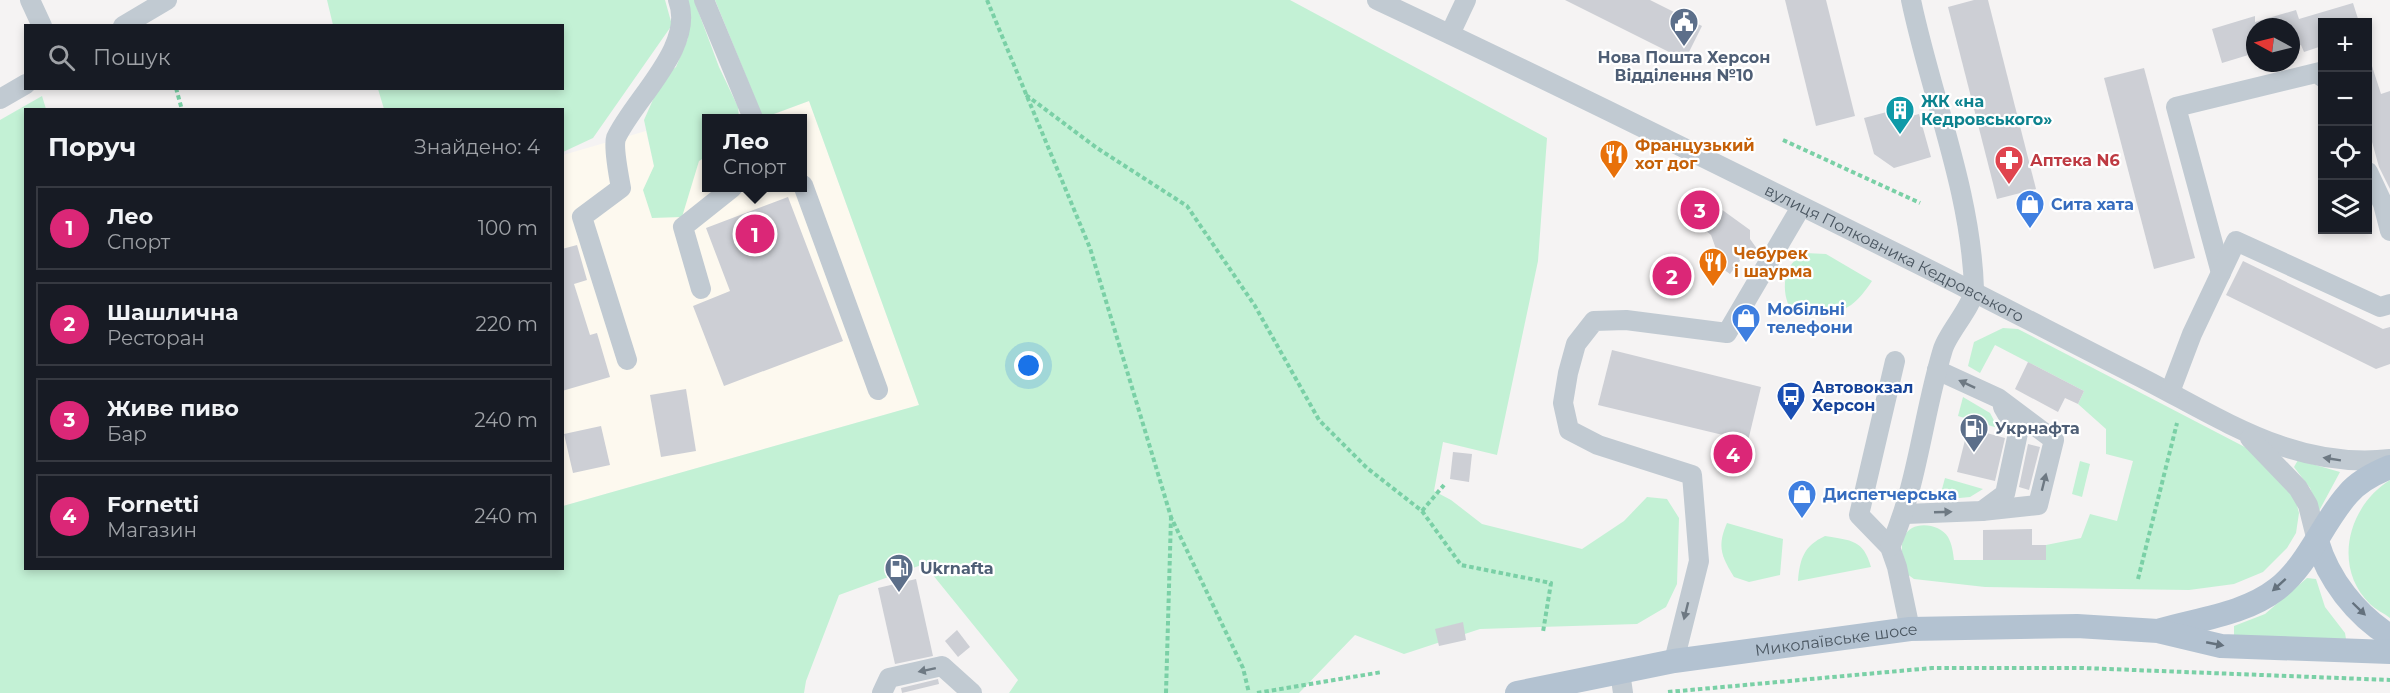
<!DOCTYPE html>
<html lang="uk">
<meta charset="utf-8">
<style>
body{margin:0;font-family:Montserrat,sans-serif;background:#20242c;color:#f1f3f6}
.controls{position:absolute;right:18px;top:18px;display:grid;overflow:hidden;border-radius:0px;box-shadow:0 3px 9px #0003}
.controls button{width:54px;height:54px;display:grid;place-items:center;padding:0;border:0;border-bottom:2px solid #363941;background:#171b24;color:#f1f3f6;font:30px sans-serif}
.compass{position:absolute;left:2246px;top:18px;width:54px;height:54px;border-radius:50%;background:#171b24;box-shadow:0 3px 9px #0003;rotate:277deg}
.you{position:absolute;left:1029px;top:366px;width:21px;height:21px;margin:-15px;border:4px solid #fff;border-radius:50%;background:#1a73e8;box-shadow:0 0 0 9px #1a73e833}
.badge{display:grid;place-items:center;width:39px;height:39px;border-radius:50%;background:#db2777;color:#fff;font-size:20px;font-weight:700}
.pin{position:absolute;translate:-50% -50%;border:3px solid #fff;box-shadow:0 2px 6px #0006}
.popup{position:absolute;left:702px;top:114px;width:105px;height:78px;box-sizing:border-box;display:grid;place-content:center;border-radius:0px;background:#171b24;filter:drop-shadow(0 2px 4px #0005);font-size:20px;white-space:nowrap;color:#9ea1a6}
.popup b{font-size:22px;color:#f1f3f6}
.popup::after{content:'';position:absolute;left:50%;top:100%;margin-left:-12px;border:12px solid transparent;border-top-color:#171b24}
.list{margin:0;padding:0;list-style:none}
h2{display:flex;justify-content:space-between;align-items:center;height:78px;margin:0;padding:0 24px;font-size:26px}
h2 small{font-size:20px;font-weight:400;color:#9ea1a6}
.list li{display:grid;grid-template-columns:39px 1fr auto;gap:18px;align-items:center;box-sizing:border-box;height:84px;margin:0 12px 12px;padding:0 12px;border:2px solid #363941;border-radius:0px}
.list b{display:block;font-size:22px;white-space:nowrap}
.list p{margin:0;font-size:20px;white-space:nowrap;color:#9ea1a6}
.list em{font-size:20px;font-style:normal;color:#9ea1a6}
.icon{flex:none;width:33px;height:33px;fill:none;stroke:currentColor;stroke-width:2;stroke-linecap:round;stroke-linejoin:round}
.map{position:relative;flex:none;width:2390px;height:693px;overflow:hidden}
.search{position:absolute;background:#171b24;box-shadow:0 3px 9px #0003;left:24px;top:24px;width:540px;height:66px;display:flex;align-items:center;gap:15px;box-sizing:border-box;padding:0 21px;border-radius:0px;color:#9ea1a6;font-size:22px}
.panel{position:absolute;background:#171b24;box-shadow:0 3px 9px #0003;left:24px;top:108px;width:540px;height:462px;border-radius:0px}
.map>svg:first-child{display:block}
</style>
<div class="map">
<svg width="2390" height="693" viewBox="0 0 2390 693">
<rect width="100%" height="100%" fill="#f5f3f3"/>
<polygon fill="#fdf9ef" points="809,101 919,405 563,506 563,155 646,131 654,166 707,141 707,188 803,188 803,118 764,118"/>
<g fill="#c3f1d5">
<polygon points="327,0 665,0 672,25 593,138 563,152 562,110 384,109 378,89 562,88 562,26 333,25"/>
<polygon points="687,0 694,0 719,67 738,107 739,118 707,118 707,156 699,161 682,217 652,218 643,190 654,166 644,120 663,77 676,67 688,38"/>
<polygon points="715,0 1290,0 1547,138 1538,261 1497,455 1443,442 1434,491 1451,500 1482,524 1582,549 1624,521 1647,497 1667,499 1679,518 1677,584 1666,607 1637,624 1480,629 1404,654 1355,635 1299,693 1009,693 1018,680 924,564 839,595 806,681 804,693 0,693 0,120 42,96 46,109 26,110 26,568 562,568 563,506 919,405 809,101 763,118"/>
<path d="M1805,253l21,1 46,27c-27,41 -42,32 -84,23 -7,-19 -3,-41 17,-51z"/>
<path d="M2003,328l15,1 246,128 30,37 5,19 -3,20 -9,15 -24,24 -29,12 -45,6 -204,-3 -71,-8 -7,-5c-3,-11 -8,-26 -3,-37 7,-17 35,-14 44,0 4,7 5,15 6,23h92v-15l35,-7 9,-24 27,7 16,-60 -27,-7v-25l-28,-25 6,-13 -89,-46 -15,28 -12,-7 6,-24z"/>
<polygon points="1963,397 1990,413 1998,428 1958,416"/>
<polygon points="2298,460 2340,472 2319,511 2310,488 2294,467"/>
<polygon points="2080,461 2090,464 2082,497 2072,494"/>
<polygon points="1945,478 1983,489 1970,497 1939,500"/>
<path d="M2390,480v138c-6,-5 -14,-8 -20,-14 -38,-37 -22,-98 20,-124z"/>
<path d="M1727,523l56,16 -3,36 -31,7 -15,-5c-13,-21 -17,-31 -7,-54z"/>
<path d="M1825,536c27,5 38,3 46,31l-73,14c2,-23 6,-35 27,-45z"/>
<polygon points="2307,578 2316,579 2325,607 2345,633 2346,639 2234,636 2234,626 2265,614"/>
</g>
<g fill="#cdcfd5">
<polygon points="1565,0 1650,0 1702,26 1685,60"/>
<polygon points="1785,0 1826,0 1855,116 1816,126"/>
<polygon points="1974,0 1988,0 2036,189 1997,199 1948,7"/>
<polygon points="2353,3 2359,22 2322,22 2322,46 2304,52 2301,45 2291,48 2291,27 2255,27 2255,53 2222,63 2212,29 2255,16 2255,22 2296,10 2299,19"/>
<polygon points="2367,63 2371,63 2381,94 2390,91 2390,189 2379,167 2367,124"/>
<polygon points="2144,68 2195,258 2154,269 2104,78"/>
<polygon points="1902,108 1904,118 1919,114 1931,157 1894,168 1874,154 1864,118"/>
<polygon points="788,197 843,341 724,386 693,306 730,291 706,228"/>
<polygon points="1721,209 1750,230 1750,239 1760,253 1745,254 1730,274 1709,259 1716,249 1711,235 1705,230"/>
<polygon points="577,245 587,280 574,284 590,335 597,333 610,377 562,391 562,249"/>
<polygon points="2243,261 2383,329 2390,327 2390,364 2376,369 2226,295"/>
<polygon points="1612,350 1761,387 1748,441 1598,405"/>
<polygon points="2028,362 2084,391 2078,404 2065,398 2058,412 2015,389"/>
<polygon points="686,389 696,451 661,457 650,395"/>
<polygon points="601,426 610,465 573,473 564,434"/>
<polygon points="1968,428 2005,438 1995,481 1957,472"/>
<polygon points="2028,444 2040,447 2029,490 2019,487"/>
<polygon points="1453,452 1472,454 1469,482 1450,479"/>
<polygon points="2032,529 2032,545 2046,545 2046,560 1983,560 1983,530"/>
<polygon points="916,579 933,656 895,664 878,588"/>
<polygon points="1463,622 1466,640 1439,646 1435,629"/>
<polygon points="957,630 970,647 958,657 945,641"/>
<polygon points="938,679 939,684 902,693 901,688"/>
</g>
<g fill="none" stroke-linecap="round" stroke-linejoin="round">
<g stroke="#7ad0a6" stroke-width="4" stroke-dasharray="4.5 3" stroke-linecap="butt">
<polyline points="987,0 1090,248 1171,517 1243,668 1249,693"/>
<polyline points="176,88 182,110"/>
<polyline points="1026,95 1097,148 1187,206 1255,306 1319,420 1367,468 1422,511 1461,565 1551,583 1543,632"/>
<polyline points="1783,140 1920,203"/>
<polyline points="1422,511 1444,485"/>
<polyline points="2138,579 2177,423"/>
<polyline points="1668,692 1932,668 2083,668 2390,680"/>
<polyline points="1166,693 1171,517"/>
<polyline points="1257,693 1382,672"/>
</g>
<g stroke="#c1cad2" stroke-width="20">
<polyline points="30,0 42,26"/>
<polyline points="704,0 753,118"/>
<path id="s1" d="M1377,0c175,82 348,168 521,254 79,39 157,80 236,120 84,42 157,96 256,85"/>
<polyline points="123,26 167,0"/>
<polyline points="1450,34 1466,0"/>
<polyline points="0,99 26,84"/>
<polyline points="2368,172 2383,204 2390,231"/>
<polyline points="803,185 878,390"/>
<polyline points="2221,273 2176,107 2320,72 2322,77"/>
<polyline points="701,289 683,227 732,188"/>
<path d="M627,360l-45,-143 39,-29c-2,-11 -8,-41 -5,-50 18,-39 80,-92 62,-138"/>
<polyline points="1895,361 1859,515 1890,547 1897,567 1910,629"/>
<polyline points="2170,392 2192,334 2236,241 2380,307 2390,304"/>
<polyline points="2250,438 2298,488 2308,505 2317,541"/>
<polyline points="1982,511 2005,494 2018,433 2003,407"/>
<polyline points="1905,514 1982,511 2038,505 2054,440 1998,398 1937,370"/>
<path d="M1890,547c28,-63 33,-133 53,-198 5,-17 31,-44 31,-60 -3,-99 -43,-193 -63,-289"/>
<polyline points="1674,661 1699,561 1692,475 1598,445 1569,430 1563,403 1568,373 1576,344 1594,321 1626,320 1727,333 1801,207"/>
<polyline points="1620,672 1623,693"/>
<polyline points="882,693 889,678 942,666 972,693"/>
</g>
<g stroke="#b3c2d1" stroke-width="24">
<path d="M2317,541c11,38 39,74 73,95"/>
<path d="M2161,630c38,-11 84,-16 116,-41 32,-25 45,-66 71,-95 11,-13 27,-21 42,-27"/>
<path id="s2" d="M1517,693l157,-32 236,-32 167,-3 81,5 63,15 169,6"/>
</g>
</g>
<defs><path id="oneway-solid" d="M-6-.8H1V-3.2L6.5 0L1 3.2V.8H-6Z" transform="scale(1.5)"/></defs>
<g fill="#6e7983">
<use href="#oneway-solid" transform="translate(1967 384) rotate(-155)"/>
<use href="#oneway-solid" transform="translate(2332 459) rotate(-171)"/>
<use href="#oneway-solid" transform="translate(2044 482) rotate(-76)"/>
<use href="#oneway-solid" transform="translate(1943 512) rotate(-2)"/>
<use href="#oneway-solid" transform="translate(1686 611) rotate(104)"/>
<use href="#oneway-solid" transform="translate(927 670) rotate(168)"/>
</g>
<g fill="#64717d">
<use href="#oneway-solid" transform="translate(2279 585) rotate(138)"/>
<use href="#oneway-solid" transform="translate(2359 609) rotate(44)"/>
<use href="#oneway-solid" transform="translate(2215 644) rotate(11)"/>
</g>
<defs>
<g id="civic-pin" transform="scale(1.5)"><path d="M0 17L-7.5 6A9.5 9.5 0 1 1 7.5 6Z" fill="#5c6f8a" stroke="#fff"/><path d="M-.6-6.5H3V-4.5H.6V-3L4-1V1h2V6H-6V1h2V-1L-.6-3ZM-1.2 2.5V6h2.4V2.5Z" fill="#fff"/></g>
<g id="building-pin" transform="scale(1.5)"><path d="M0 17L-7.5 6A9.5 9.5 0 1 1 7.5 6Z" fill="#0f9aa8" stroke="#fff"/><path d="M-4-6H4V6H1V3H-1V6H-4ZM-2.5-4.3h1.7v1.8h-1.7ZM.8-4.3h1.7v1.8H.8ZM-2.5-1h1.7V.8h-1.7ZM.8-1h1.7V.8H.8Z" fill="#fff"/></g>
<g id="restaurant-pin" transform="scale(1.5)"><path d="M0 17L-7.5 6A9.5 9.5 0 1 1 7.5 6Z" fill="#e8710a" stroke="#fff"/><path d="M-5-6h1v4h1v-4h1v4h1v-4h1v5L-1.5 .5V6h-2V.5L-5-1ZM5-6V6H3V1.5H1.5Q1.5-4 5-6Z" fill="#fff"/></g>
<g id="pharmacy-pin" transform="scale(1.5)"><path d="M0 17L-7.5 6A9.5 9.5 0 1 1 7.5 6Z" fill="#e0444e" stroke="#fff"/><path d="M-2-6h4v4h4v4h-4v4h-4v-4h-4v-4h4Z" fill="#fff"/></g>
<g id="shop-pin" transform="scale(1.5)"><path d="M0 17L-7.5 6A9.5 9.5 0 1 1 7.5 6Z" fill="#3f7fe0" stroke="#fff"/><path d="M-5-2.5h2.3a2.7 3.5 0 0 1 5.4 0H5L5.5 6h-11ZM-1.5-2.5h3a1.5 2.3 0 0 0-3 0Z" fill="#fff"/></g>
<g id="bus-pin" transform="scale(1.5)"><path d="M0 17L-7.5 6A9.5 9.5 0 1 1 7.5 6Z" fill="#1a4fb4" stroke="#fff"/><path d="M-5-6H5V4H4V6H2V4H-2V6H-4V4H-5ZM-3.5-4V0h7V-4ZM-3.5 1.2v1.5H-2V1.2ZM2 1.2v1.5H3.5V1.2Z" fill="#fff"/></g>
<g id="fuel-pin" transform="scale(1.5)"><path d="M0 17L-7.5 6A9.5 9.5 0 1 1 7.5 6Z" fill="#5c6f8a" stroke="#fff"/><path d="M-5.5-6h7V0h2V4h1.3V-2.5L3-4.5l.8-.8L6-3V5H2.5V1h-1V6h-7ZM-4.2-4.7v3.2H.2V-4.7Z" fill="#fff"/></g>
</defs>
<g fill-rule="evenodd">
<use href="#civic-pin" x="1684" y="22"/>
<use href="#building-pin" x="1900" y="110"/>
<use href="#restaurant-pin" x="1614" y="154"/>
<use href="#pharmacy-pin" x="2009" y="160"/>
<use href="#shop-pin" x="2030" y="204"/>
<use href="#restaurant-pin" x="1713" y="262"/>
<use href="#shop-pin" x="1746" y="318"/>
<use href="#bus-pin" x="1791" y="396"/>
<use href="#fuel-pin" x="1974" y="428"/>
<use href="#shop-pin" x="1802" y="494"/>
<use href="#fuel-pin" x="899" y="568"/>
</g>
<g text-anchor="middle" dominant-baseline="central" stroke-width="4.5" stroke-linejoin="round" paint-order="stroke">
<g font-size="16" font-weight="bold" fill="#4e5e75" stroke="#fff" text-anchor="start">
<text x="1684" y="57" text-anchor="middle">Нова Пошта Херсон<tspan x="1684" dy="18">Відділення №10</tspan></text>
<text x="1995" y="428">Укрнафта</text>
<text x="920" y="568">Ukrnafta</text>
</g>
<g font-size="16" font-weight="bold" fill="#0d838f" stroke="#fff" text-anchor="start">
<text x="1921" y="101">ЖК «на<tspan x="1921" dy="18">Кедровського»</tspan></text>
</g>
<g font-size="16" font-weight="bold" fill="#c56008" stroke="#fff" text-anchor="start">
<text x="1635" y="145">Французький<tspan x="1635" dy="18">хот дог</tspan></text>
<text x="1734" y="253">Чебурек<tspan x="1734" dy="18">і шаурма</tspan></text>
</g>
<g font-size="16" font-weight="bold" fill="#be3a42" stroke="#fff" text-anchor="start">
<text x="2030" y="160">Аптека N6</text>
</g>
<g font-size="16" font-weight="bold" fill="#366cbe" stroke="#fff" text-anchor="start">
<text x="2051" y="204">Сита хата</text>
<text x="1767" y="309">Мобільні<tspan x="1767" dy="18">телефони</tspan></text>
<text x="1823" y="494">Диспетчерська</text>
</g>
<g font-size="16" fill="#4a5661" stroke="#fff">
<text stroke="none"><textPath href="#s1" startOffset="576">вулиця Полковника Кедровського</textPath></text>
<text stroke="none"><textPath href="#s2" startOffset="324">Миколаївське шосе</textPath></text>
</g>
<g font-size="16" font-weight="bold" fill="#164399" stroke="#fff" text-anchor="start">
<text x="1812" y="387">Автовокзал<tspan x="1812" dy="18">Херсон</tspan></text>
</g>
</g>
</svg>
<div class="controls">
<button>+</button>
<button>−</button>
<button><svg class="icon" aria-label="locate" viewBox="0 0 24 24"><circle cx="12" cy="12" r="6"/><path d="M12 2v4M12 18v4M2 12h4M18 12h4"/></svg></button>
<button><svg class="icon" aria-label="layers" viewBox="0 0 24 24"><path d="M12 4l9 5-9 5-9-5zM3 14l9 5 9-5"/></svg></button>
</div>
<svg class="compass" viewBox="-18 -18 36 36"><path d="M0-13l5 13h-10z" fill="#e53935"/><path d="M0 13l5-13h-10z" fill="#9ea1a6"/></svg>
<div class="you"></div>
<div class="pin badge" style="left:755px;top:234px">1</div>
<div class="popup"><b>Лео</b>Спорт</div>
<div class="pin badge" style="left:1672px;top:276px">2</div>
<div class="pin badge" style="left:1700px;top:210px">3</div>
<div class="pin badge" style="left:1733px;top:454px">4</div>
<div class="search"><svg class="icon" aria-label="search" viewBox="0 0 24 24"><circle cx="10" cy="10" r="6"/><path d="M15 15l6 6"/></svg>Пошук</div>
<section class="panel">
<h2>Поруч<small>Знайдено: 4</small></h2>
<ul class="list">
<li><span class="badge">1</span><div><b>Лео</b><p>Спорт</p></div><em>100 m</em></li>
<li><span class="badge">2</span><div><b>Шашлична</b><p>Ресторан</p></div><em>220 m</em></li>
<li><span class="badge">3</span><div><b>Живе пиво</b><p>Бар</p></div><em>240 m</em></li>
<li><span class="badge">4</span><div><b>Fornetti</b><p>Магазин</p></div><em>240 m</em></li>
</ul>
</section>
</div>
